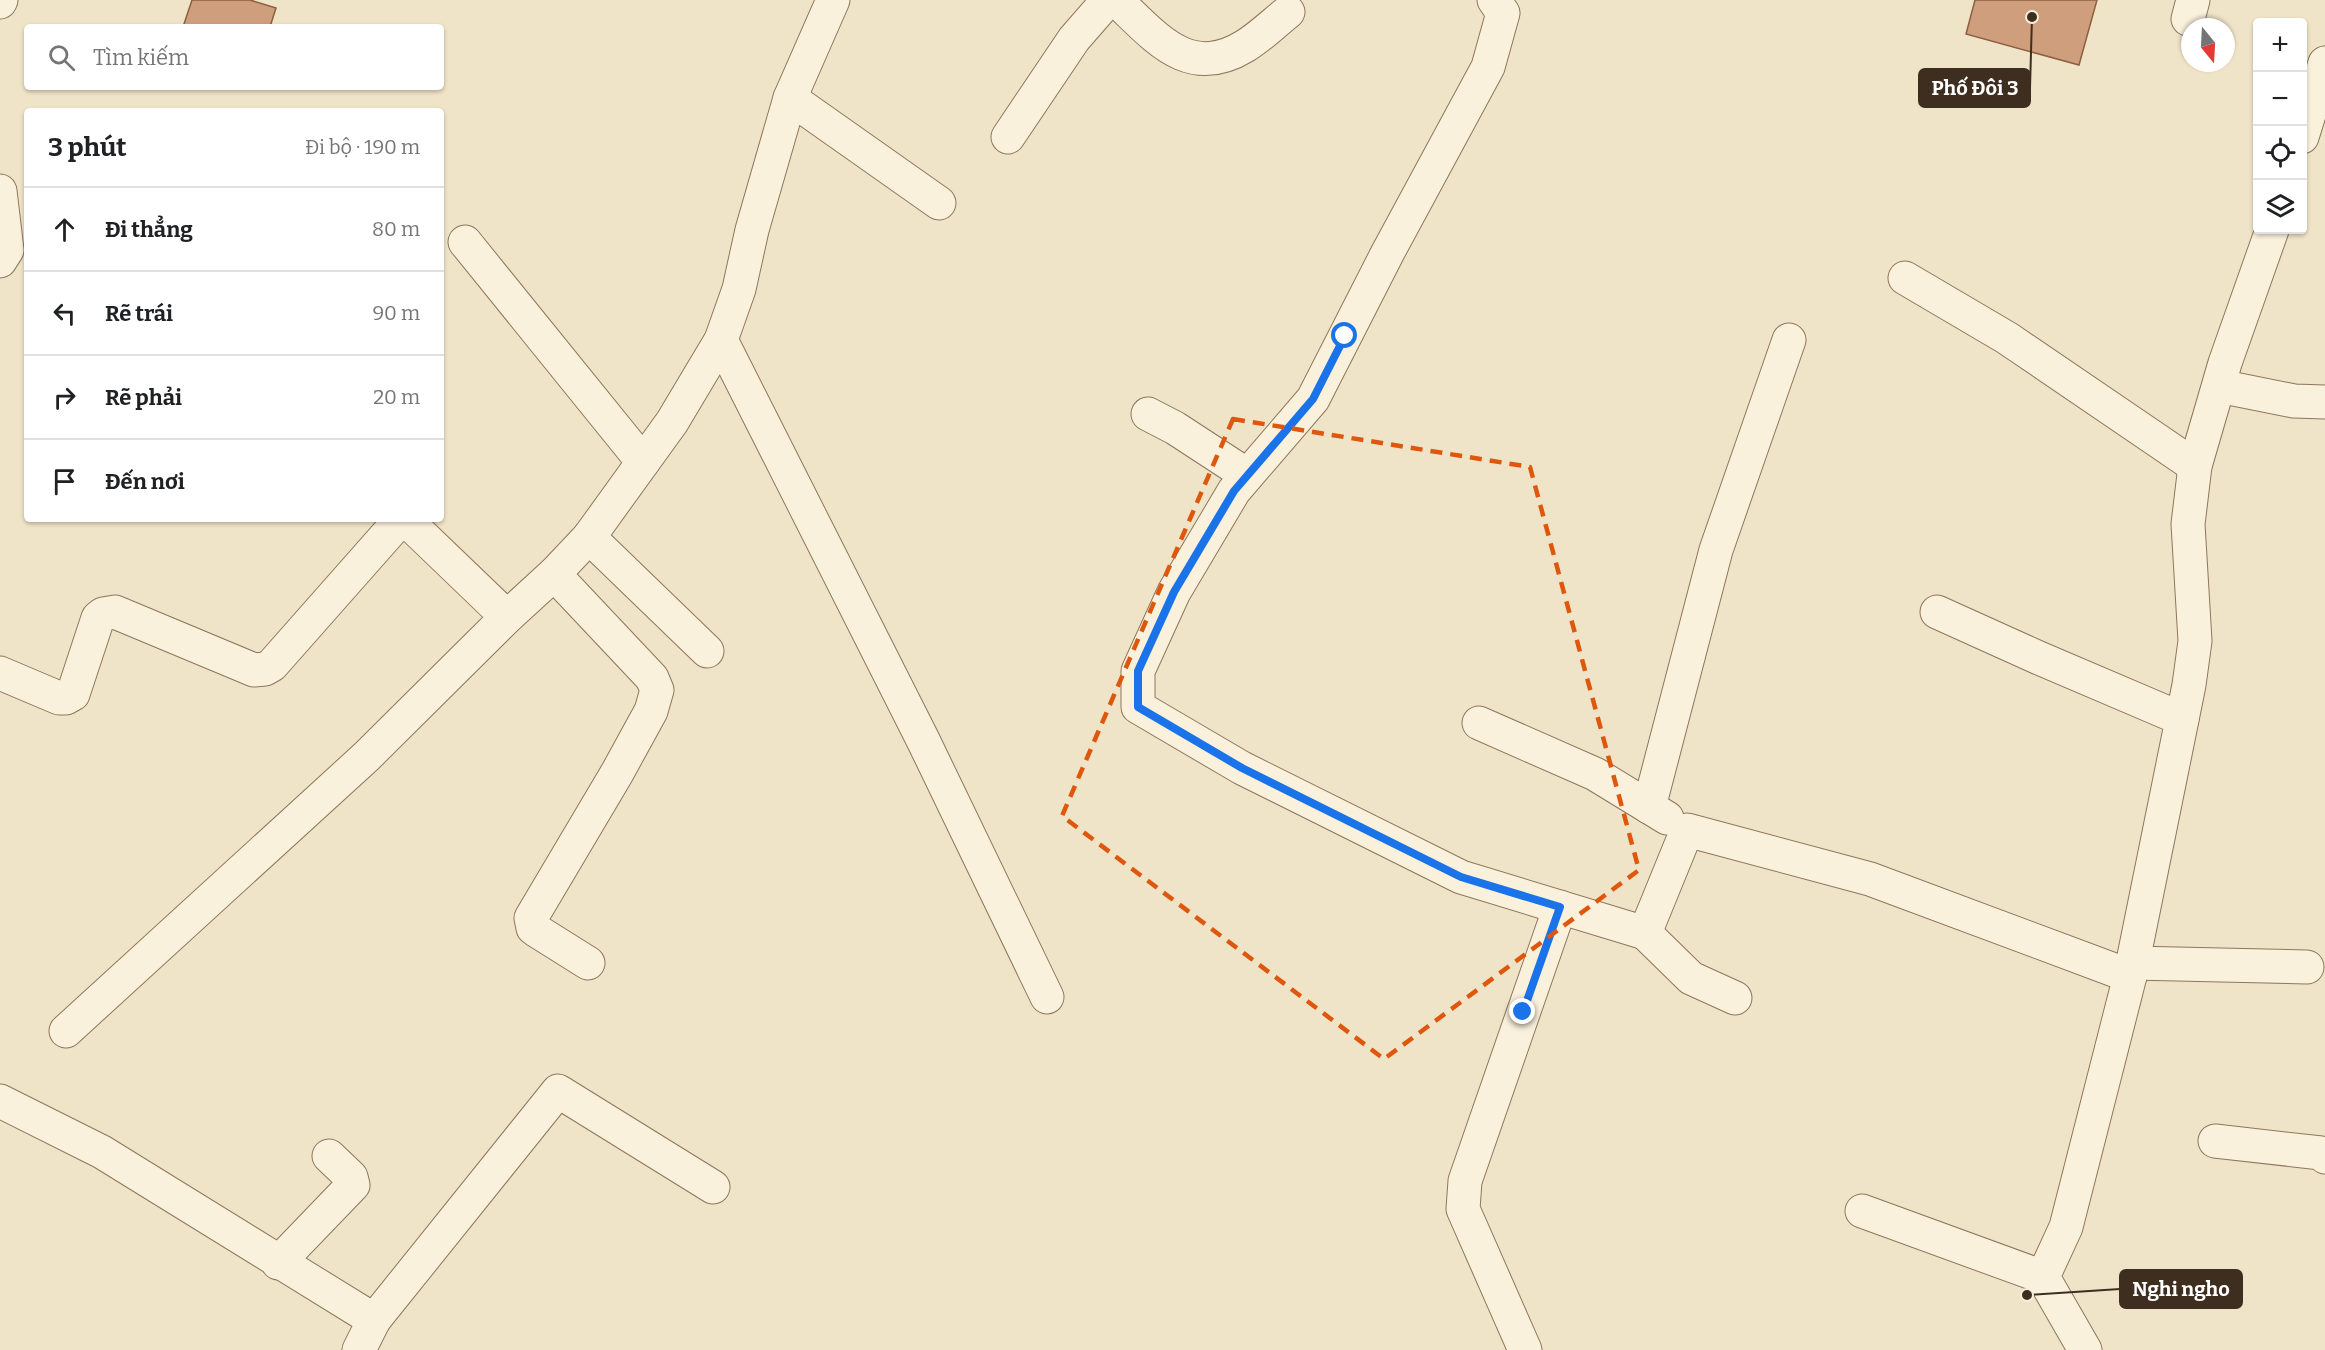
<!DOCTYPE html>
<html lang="vi">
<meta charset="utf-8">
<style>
body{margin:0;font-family:Bitter,serif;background:#f6f6f6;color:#202124}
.controls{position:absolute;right:18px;top:18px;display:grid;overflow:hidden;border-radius:6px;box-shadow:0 2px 4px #0004}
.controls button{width:54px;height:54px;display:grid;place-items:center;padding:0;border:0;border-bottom:2px solid #e0e0e0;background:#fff;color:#202124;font:30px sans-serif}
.compass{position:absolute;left:2181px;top:18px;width:54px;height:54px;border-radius:50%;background:#fff;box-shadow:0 2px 4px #0004;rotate:162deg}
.stop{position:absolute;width:18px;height:18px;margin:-14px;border:4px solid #1a73e8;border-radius:50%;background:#fff}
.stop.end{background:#1a73e8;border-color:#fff;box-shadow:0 2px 6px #0008}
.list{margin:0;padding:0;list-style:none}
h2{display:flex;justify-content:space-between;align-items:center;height:78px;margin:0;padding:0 24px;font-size:26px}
h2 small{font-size:20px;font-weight:400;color:#757577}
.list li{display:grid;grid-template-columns:39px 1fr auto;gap:18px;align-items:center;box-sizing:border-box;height:84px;padding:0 24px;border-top:2px solid #e0e0e0}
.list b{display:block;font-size:22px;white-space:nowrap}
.list em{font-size:20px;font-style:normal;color:#757577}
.icon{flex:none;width:33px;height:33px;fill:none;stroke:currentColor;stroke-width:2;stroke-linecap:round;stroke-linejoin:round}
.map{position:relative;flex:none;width:2325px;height:1350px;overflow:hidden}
.search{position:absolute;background:#fff;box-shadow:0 2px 4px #0004;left:24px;top:24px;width:420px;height:66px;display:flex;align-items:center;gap:15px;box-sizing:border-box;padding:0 21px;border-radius:6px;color:#757577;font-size:22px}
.panel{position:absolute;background:#fff;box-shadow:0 2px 4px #0004;left:24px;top:108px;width:420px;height:414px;border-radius:6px}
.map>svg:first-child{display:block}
</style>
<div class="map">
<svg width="2325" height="1350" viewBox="0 0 2325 1350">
<rect width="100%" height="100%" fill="#f0e4c8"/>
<g fill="#cf9f7d" stroke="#8d5f41" stroke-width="1.5">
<polygon points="192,0 250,0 276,8 270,27 183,27"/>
<polygon points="1975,0 2097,0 2079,65 1966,34"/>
</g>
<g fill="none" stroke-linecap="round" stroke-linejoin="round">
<g stroke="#8d765c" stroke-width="35">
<g id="minor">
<path d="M1116,0c39,36 72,81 129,46 15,-9 29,-23 43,-34"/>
<polyline points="1494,0 1503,13 1488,67 1388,252 1313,399 1234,491 1174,592 1138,671 1138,707 1242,768 1461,877 1645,933 1687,830 1870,879 2130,976"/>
<polyline points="0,2 1,0"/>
<polyline points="2188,19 2193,0"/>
<polyline points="790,98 939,203"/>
<polyline points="1008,137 1074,39 1108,0"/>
<polyline points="2302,137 2325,63"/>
<polyline points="0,191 7,250 0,261"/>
<polyline points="465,242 643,462"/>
<polyline points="1905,278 2007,338 2195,466"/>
<polyline points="721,340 923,740 1047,997"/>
<polyline points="2219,386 2294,401 2325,402"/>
<polyline points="1148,414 1175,428 1247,475"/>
<polyline points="405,519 507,617"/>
<polyline points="589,537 707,651"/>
<polyline points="554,574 652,678 657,690 651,711 617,773 531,918 533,928 537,931 588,963"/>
<polyline points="1937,612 2039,658 2182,719"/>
<polyline points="0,673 59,698 66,698 73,694 98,618 103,614 115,612 254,670 265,669 272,665 401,519"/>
<polyline points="1479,723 1595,774 1667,818"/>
<polyline points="1649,807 1716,550 1789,340"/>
<polyline points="1645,933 1691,978 1735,998"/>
<polyline points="2132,963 2307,967"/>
<polyline points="66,1031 367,756 507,617 554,574 589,537 672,422 721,340 739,289 752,230 790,98 833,0"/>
<polyline points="0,1101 102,1152 374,1320 359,1350"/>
<polyline points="2215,1141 2321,1153 2325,1157"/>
<polyline points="1862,1211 2043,1277"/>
<polyline points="278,1263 353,1185 351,1177 329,1156"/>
<polyline points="374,1320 558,1091 713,1187"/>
<polyline points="1525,1350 1463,1209 1465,1181 1560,907"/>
<polyline points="2085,1350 2043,1277 2066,1227 2130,976 2189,685 2195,641 2188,524 2195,466 2225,363 2272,230"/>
</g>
</g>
<use href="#minor" stroke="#faf1dc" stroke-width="33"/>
</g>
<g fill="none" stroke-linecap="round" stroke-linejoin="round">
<polyline stroke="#1a73e8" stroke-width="8" points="1345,336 1313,399 1234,491 1174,592 1138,671 1138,707 1242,768 1461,877 1560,907 1523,1012"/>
</g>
<path fill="none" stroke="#df570d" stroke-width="4.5" stroke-dasharray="12 8" stroke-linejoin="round" d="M1233,419l297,48 109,403 -255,189 -322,-243z"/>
<path fill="none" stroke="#3d2e20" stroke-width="2" d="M2032 17L2030 88M2027 1295L2120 1289"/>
<g fill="#3d2e20" stroke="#f7eed8" stroke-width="2">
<circle cx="2032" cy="17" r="6"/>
<circle cx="2027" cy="1295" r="6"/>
</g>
<g fill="#3d2e20" stroke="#3d2e20" stroke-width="2">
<rect x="1919" y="69" width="111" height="38" rx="6"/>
<rect x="2120" y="1270" width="122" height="38" rx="6"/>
</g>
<g font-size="20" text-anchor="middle" font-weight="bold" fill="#fff">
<text x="1975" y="95">Phố Đôi 3</text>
<text x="2181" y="1296">Nghi ngho</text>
</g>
</svg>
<div class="controls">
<button>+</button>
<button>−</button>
<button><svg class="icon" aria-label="locate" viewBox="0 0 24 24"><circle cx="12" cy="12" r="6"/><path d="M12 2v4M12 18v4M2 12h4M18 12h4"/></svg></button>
<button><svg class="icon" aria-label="layers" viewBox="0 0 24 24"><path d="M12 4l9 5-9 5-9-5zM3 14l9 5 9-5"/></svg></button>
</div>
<svg class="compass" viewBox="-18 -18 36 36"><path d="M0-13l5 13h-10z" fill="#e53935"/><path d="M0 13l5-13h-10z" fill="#757577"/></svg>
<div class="stop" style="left:1345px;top:336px"></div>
<div class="stop end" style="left:1523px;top:1012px"></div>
<div class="search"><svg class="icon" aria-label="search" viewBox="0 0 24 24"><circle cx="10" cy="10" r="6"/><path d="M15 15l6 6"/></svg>Tìm kiếm</div>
<section class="panel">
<h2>3 phút<small>Đi bộ · 190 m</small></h2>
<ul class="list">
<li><svg class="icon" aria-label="ahead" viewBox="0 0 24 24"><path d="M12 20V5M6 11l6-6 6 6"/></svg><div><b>Đi thẳng</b></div><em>80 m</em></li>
<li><svg class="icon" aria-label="left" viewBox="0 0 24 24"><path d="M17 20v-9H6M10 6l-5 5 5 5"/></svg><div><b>Rẽ trái</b></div><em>90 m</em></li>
<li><svg class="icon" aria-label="right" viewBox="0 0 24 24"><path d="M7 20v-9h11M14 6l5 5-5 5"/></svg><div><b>Rẽ phải</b></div><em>20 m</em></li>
<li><svg class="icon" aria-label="arrive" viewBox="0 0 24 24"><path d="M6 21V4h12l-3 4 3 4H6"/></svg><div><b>Đến nơi</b></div></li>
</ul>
</section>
</div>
